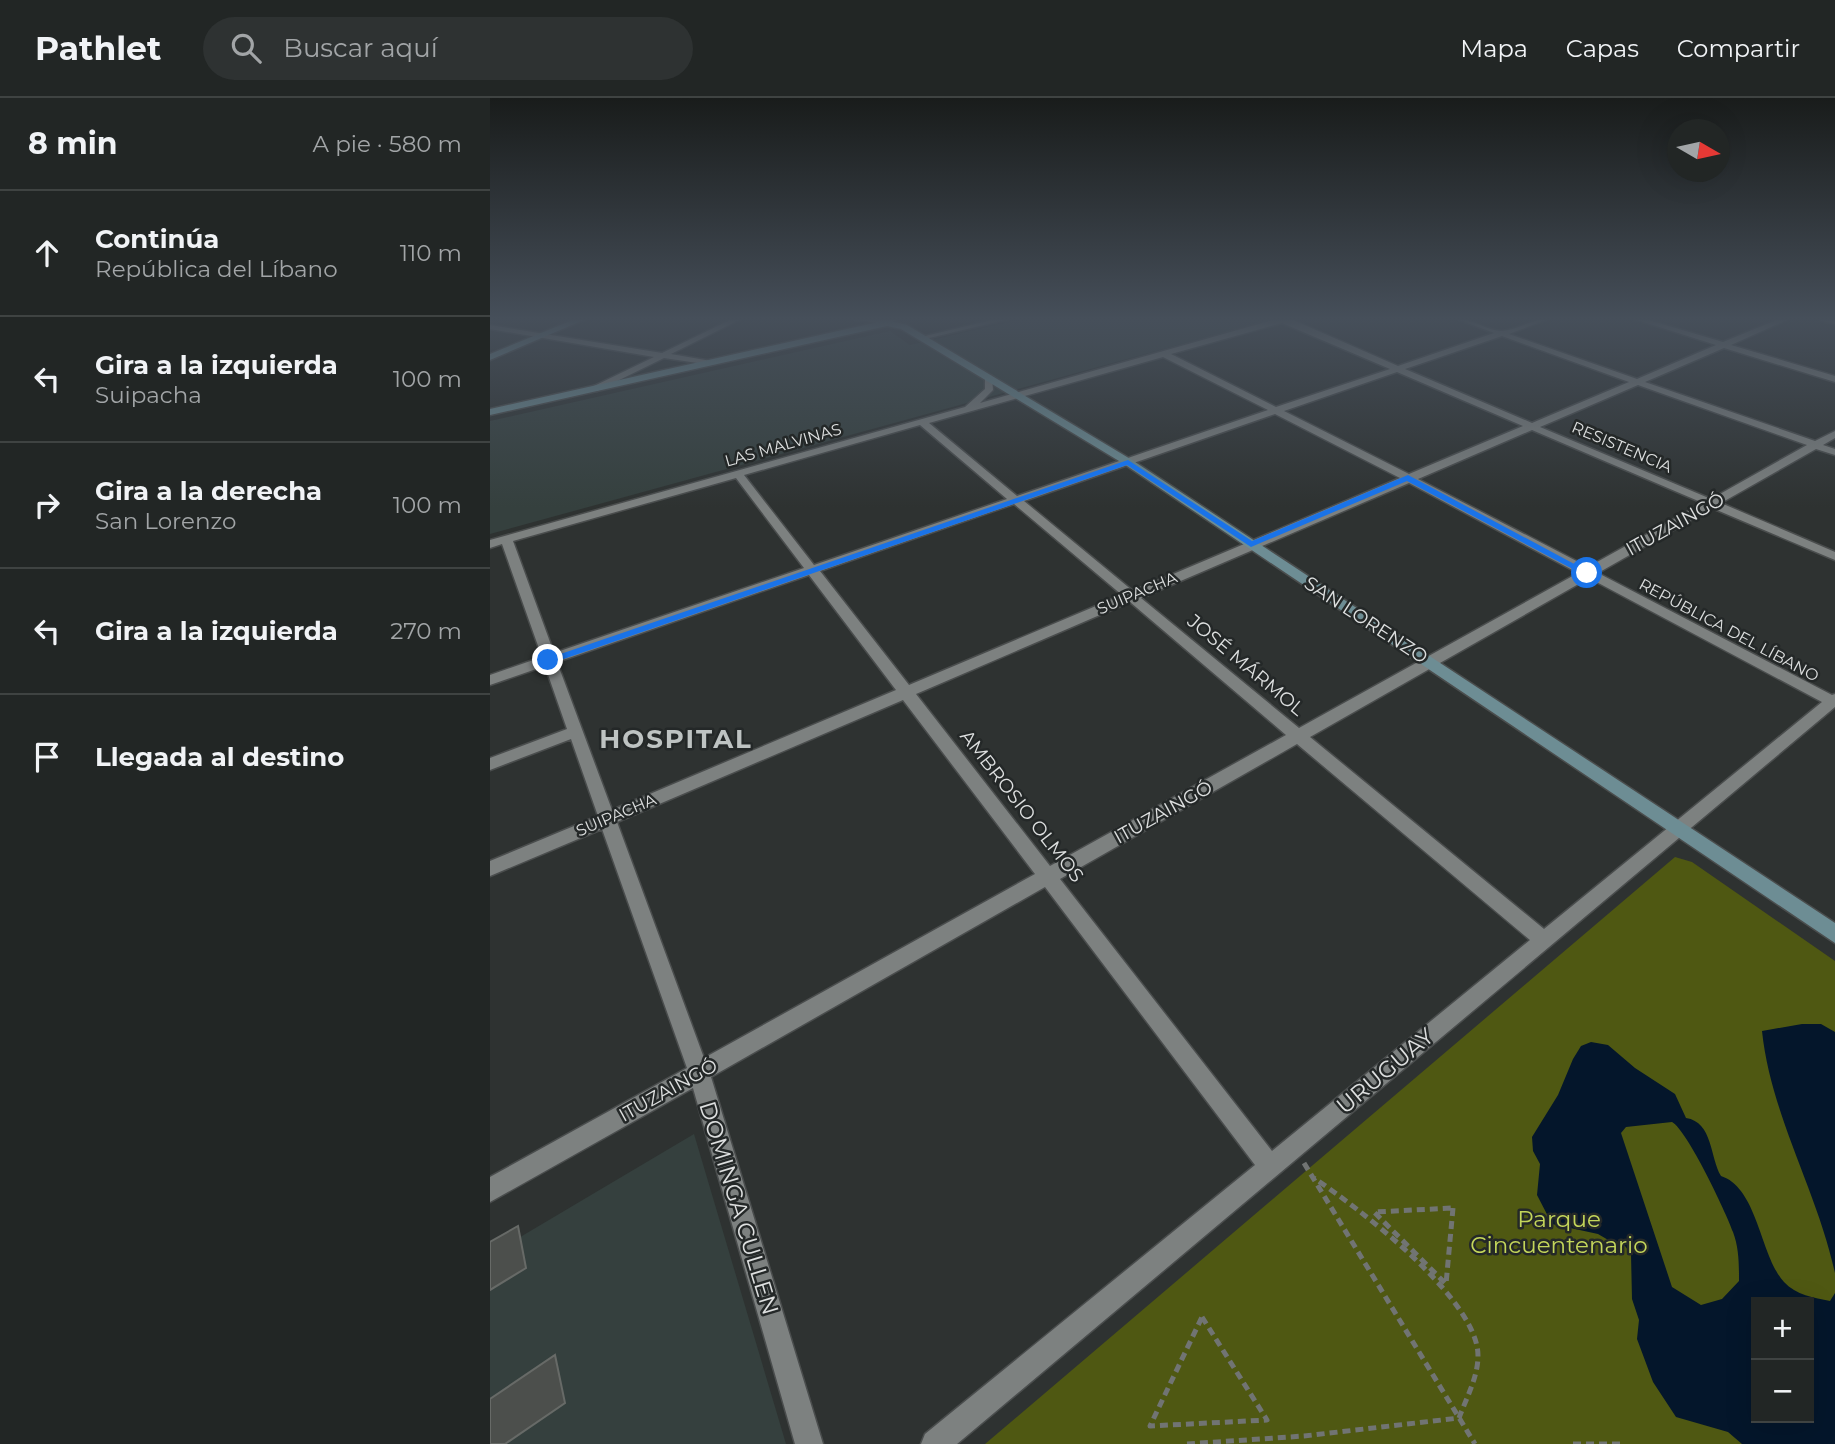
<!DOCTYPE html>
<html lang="es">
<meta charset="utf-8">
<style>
body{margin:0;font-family:Montserrat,sans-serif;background:#2e3232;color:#f1f3f6}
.controls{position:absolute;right:21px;bottom:21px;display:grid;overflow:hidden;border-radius:0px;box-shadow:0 7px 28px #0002}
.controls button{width:63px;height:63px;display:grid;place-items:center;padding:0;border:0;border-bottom:2px solid #3f4342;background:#222625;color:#f1f3f6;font:35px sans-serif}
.compass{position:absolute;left:1177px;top:21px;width:63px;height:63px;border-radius:50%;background:#222625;box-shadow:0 7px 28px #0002;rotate:99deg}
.stop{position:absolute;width:21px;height:21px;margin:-16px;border:5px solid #1a73e8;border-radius:50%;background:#fff}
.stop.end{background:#1a73e8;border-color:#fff;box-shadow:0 2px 7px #0008}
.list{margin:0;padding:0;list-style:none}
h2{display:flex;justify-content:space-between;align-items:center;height:91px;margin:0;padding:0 28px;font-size:30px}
h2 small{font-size:23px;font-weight:400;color:#a2a5a7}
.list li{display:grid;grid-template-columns:46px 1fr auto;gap:21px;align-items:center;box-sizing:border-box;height:126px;padding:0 28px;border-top:2px solid #3f4342}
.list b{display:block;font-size:26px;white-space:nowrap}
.list p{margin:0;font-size:23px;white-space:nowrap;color:#a2a5a7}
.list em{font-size:23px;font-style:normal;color:#a2a5a7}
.icon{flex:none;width:38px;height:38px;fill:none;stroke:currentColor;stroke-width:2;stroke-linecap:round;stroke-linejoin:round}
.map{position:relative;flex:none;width:1345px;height:1346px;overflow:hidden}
header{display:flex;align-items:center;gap:42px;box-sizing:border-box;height:98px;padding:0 35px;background:#222625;border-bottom:2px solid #3f4342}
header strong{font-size:33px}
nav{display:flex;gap:38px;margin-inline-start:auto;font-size:24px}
.search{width:490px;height:63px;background:#2e3232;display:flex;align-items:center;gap:18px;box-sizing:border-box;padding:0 24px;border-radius:38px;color:#a2a5a7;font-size:26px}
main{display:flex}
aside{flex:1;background:#222625}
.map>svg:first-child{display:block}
</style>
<header>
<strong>Pathlet</strong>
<div class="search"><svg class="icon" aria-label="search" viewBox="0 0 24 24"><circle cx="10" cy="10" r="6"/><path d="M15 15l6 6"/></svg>Buscar aquí</div>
<nav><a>Mapa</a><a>Capas</a><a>Compartir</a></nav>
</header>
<main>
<aside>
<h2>8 min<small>A pie · 580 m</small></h2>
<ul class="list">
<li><svg class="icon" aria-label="ahead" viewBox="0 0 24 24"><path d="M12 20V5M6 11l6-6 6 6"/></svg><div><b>Continúa</b><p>República del Líbano</p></div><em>110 m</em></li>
<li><svg class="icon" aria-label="left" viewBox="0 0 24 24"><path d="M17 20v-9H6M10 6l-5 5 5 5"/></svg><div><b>Gira a la izquierda</b><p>Suipacha</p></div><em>100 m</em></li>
<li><svg class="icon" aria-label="right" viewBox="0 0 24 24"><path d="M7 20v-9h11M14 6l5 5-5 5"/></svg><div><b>Gira a la derecha</b><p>San Lorenzo</p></div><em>100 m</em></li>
<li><svg class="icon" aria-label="left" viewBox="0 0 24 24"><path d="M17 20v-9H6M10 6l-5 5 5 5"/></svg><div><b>Gira a la izquierda</b></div><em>270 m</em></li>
<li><svg class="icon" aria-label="arrive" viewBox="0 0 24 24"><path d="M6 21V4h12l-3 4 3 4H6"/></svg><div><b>Llegada al destino</b></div></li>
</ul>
</aside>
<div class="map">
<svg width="1345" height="1346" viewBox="0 0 1345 1346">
<rect width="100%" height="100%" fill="#2e3231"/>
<g fill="#35403e">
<polygon points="532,221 783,221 0,436 0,323 400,233 420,247"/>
<polygon points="204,1036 296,1346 0,1346 0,1157"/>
</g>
<path fill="#4f5812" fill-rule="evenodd" d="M1185,759l17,5 143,99v483h-850zM1266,1204h53v116h-53z"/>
<g fill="#04162b" fill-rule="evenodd">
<path d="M1312,926h19l14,8v241c-18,-83 -64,-157 -73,-242z"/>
<path d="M1101,944l17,3 27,23 40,26 11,24c27,4 24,40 35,58 37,12 39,80 63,106 12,13 30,16 46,19l5,-8v151h-93l-14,-12 -52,-15 -23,-35 -16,-43 2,-19 -7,-21 -1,-45 -9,-12 -12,-1 -12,-7 -46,-10 -15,-29 3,-31 -7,-13 -1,-14 26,-42 15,-36 8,-13zM1182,1024c15,8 54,90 61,110 6,16 6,32 6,49l-17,18 -21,6 -29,-18 -51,-154 5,-6zM1266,1204h53v116h-53z"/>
</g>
<g fill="#4c4f4c" stroke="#676a67" stroke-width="2">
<polygon points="28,1128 36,1170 0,1192 0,1144"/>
<polygon points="65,1257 75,1305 15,1346 0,1346 0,1301"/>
</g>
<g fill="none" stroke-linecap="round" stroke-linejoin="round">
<g stroke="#4a4d4d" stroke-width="3">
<g id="minor">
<polygon points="242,221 251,221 181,256 221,263 221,267 174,260 107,293 103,290 104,288 164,259 0,231 0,227 172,255"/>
<polygon points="363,221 408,221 397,227"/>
<polygon points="506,221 519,221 435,241 431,239"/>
<path d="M786,221h15l107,47 96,-33 -37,-14c16,0 31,12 45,12 16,-1 29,-12 46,-12l-39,15 128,45 79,-34 -82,-26h11l78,23 56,-23h10l-58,26 104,31v6l-111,-34 -79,34 170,59 20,-10v7l-12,7 12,4v6l-19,-6 -95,54 114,49v8l-123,-52 -114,65 234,122 3,-1v13l-878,737h-36l4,-10 330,-269 -210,-278 -334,190 112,367h-28l-102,-356 -203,114v-25l197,-109 -85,-239 -112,47v-15l108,-45 -27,-77 -81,31v-12l77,-29 -22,-63 -55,19v-10l52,-18 -40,-113 -12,4v-8l475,-133 20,-18v-15l7,2 1,14 -13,13zM792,225l108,46 -114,38 -105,-53zM1012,238l127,46 -97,41 -127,-54zM673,259l105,53 -251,86 -88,-73zM907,274l126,54 -114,48 -125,-63zM1148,287l169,60 -96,54 -171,-72zM785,316l125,64 -267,113 -109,-90zM430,327l87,74 -193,66 -70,-90zM1042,332l171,73 -115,64 -170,-88zM246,380l68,90 -250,85 -41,-112zM919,385l169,90 -279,155 -158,-130zM524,406l108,91 -213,90 -89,-114zM319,477l87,115 -284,120 -55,-148zM1099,480l233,124 -278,227 -234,-192zM640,504l156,133 -236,131 -134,-172zM413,602l132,174 -331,184 -87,-236zM807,646l233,196 -258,211 -212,-272z"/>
<polygon points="1330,221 1345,222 1345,226 1331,223"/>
</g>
</g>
<g stroke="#4a4d4d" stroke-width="3">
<g id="secondary">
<polygon points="85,221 96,221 0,262 0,256"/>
<polygon points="397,222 417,227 642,362 1345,825 1345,845 634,366 411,231 397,228 0,317 0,311"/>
</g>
</g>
<g stroke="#717473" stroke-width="5" stroke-dasharray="8 5" stroke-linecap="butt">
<polyline points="814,1065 985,1346"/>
<polygon points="963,1110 956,1186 884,1114"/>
<polygon points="712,1219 777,1322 660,1328"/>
<path d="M697,1346l117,-8 155,-18c8,-22 23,-48 18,-72 -12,-56 -117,-137 -163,-168"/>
<polyline points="1083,1346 1130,1346"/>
</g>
<use href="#minor" fill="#7d8180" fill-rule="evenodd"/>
<use href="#secondary" fill="#6d8d94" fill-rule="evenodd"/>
</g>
<linearGradient id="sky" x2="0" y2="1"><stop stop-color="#191c1b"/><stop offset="0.54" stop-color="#464f5a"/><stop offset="1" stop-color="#464f5a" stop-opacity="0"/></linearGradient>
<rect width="1345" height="409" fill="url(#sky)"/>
<polygon fill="#1a73e8" points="638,362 762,443 918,377 1101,475 1094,477 917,383 761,449 637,367 62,565 53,562"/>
<g text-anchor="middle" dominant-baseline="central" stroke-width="5" stroke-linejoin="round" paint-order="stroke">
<g font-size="16" fill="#dee0e0" stroke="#242828">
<text transform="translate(293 347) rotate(-16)">LAS MALVINAS</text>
<text transform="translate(1132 349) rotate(23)">RESISTENCIA</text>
<text transform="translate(647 495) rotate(-23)">SUIPACHA</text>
<text transform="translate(1239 532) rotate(28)">REPÚBLICA DEL LÍBANO</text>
<text transform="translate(126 717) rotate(-23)">SUIPACHA</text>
</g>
<g font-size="19" fill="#dee0e0" stroke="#242828">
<text transform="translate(1185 426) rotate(-29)">ITUZAINGÓ</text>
<text transform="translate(876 522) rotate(33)">SAN LORENZO</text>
<text transform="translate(756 567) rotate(40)">JOSÉ MÁRMOL</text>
<text transform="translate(532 708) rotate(52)">AMBROSIO OLMOS</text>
<text transform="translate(673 714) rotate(-29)">ITUZAINGÓ</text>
<text transform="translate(178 992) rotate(-29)">ITUZAINGÓ</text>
</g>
<g font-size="23" fill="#dee0e0" stroke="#242828">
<text transform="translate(895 973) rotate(-40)">URUGUAY</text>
<text transform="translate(249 1110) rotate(73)">DOMINGA CULLEN</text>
</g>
<g font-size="23" fill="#c4d65a" stroke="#242828">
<text x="1069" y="1121">Parque<tspan x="1069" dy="26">Cincuentenario</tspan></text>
</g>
<g font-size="26" font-weight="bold" letter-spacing="2" fill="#bec3c2" stroke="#242828">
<text x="186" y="641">HOSPITAL</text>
</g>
</g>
</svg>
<div class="controls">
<button>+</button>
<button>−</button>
</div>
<svg class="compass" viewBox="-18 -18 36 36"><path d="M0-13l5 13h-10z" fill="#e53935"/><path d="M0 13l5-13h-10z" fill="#a2a5a7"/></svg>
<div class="stop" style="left:1097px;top:475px"></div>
<div class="stop end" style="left:58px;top:562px"></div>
</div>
</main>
